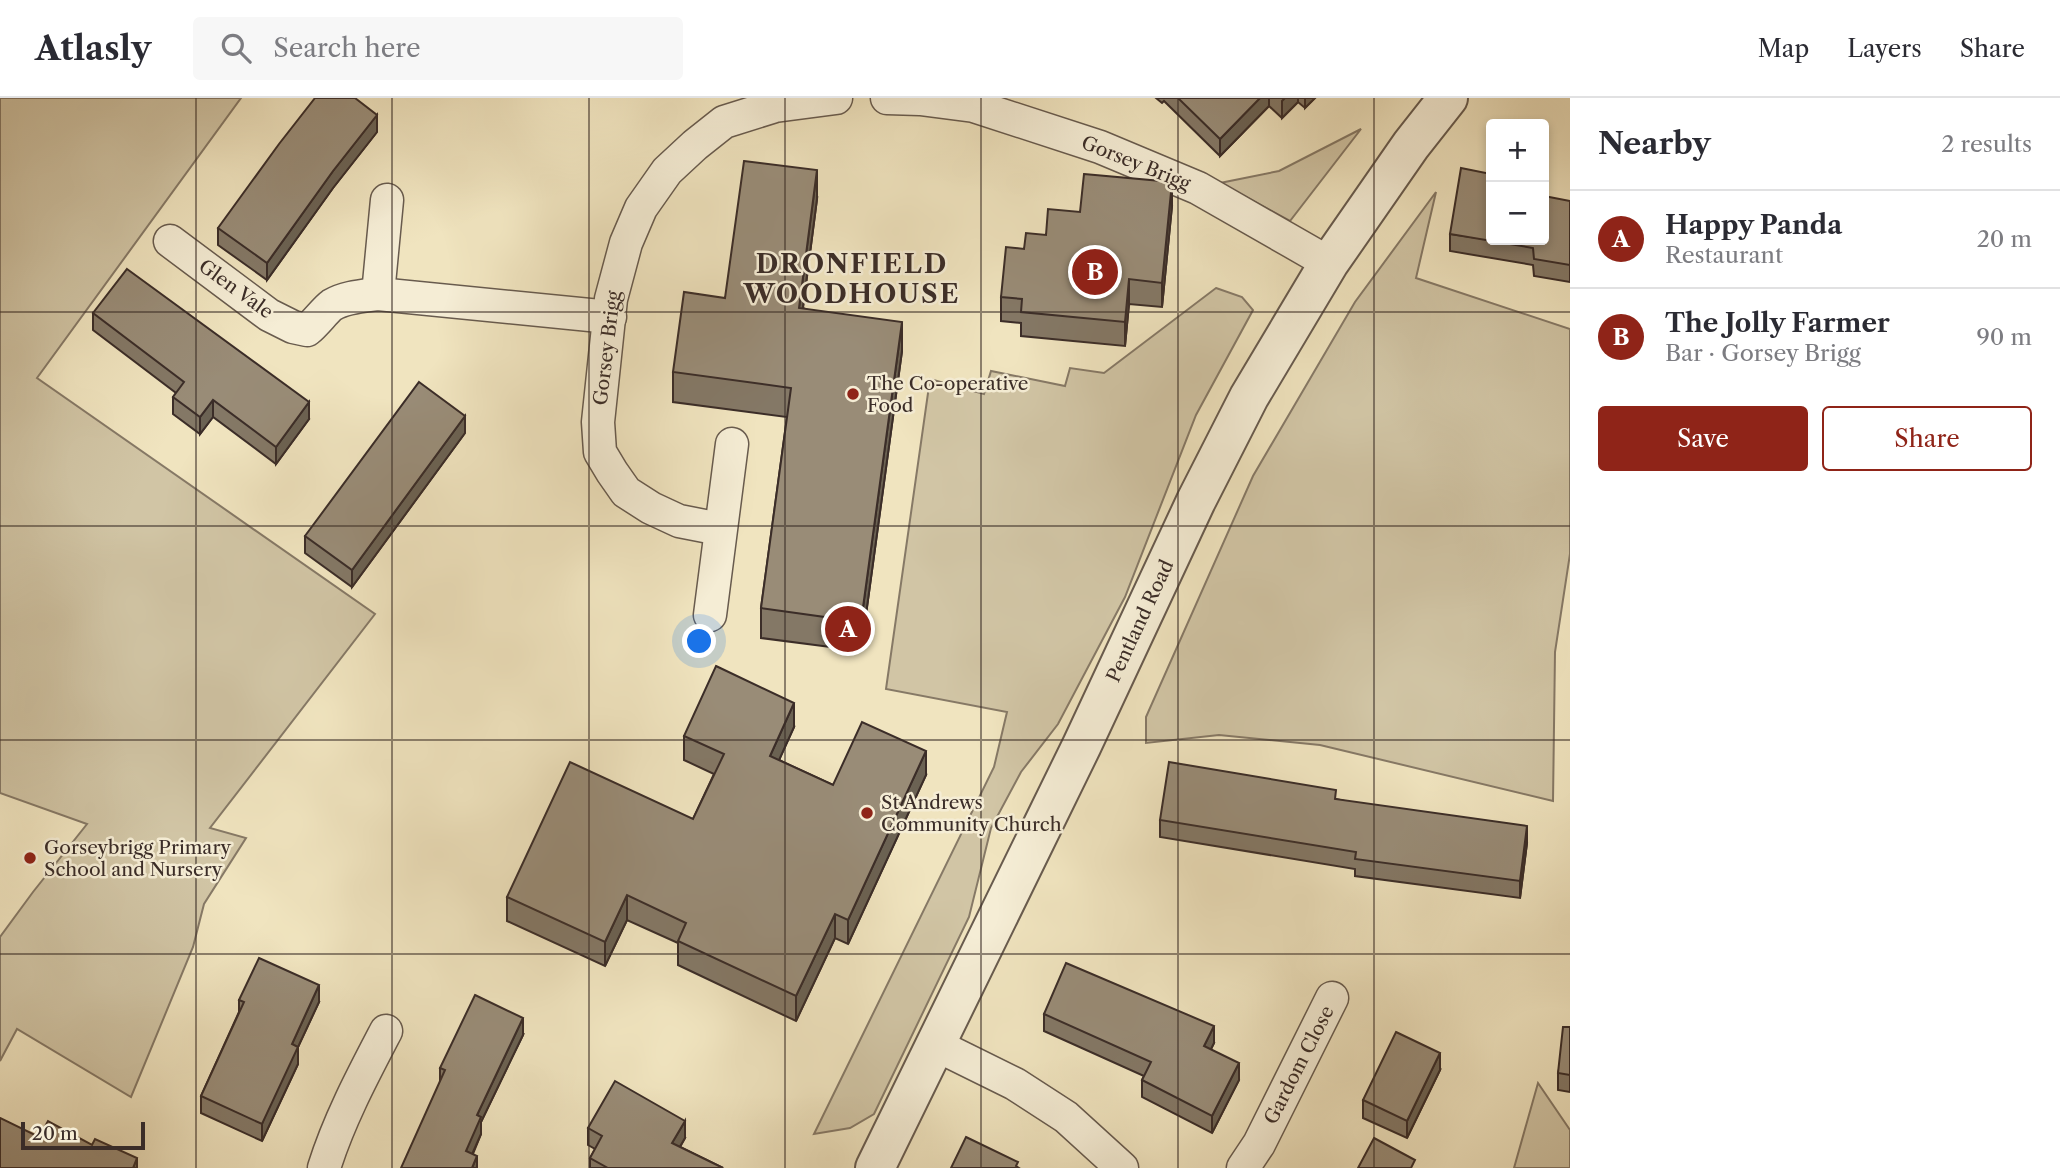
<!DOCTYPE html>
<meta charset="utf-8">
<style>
body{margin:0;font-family:"Libre Caslon Text",serif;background:#f7f7f7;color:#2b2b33}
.controls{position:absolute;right:21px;top:21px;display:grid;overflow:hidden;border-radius:7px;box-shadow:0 4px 10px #0003}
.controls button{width:63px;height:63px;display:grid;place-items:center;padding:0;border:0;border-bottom:2px solid #e1e1e2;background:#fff;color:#2b2b33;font:35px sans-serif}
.scale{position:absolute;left:21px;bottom:18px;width:124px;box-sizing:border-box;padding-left:7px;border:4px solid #3b2d28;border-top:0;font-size:19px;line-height:24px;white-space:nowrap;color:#3b2d28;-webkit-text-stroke:5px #f5edd5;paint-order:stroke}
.you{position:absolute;left:700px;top:544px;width:24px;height:24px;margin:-18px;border:5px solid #fff;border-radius:50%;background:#1a73e8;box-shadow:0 0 0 10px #1a73e833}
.badge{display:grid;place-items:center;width:46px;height:46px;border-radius:50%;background:#8f2418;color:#fff;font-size:23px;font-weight:700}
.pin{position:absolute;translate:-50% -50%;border:4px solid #fff;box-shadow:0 2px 7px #0006}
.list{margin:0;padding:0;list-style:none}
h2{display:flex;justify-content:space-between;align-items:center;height:91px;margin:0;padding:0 28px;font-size:30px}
h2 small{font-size:23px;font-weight:400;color:#7c7c81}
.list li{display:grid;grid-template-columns:46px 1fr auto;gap:21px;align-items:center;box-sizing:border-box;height:98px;padding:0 28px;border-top:2px solid #e1e1e2}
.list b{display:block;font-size:26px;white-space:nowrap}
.list p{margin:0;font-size:23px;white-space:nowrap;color:#7c7c81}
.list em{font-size:23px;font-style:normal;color:#7c7c81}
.actions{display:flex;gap:14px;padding:21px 28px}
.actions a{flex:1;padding:16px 0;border:2px solid #8f2418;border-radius:7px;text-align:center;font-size:24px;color:#8f2418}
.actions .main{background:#8f2418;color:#fff}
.icon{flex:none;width:38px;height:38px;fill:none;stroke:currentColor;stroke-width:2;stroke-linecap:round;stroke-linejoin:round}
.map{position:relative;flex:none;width:1570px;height:1070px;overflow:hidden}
header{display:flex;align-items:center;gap:42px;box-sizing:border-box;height:98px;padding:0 35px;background:#fff;border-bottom:2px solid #e1e1e2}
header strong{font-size:33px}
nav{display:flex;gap:38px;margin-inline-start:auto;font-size:24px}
.search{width:490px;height:63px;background:#f7f7f7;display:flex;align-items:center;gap:18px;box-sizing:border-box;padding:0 24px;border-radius:7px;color:#7c7c81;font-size:26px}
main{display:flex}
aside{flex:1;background:#fff}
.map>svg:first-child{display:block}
</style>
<header>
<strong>Atlasly</strong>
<div class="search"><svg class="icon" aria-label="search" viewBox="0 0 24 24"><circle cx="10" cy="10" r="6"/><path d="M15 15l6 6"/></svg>Search here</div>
<nav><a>Map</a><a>Layers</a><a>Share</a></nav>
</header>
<main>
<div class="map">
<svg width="1570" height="1070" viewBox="0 0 1570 1070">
<rect width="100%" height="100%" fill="#f0e4bf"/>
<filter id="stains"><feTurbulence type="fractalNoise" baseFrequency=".00286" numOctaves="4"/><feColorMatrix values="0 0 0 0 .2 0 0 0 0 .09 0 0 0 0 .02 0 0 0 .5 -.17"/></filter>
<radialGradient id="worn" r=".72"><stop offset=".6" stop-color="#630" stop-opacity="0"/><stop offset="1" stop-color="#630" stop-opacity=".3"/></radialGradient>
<g fill="#d1c5a5" stroke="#867966" stroke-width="2">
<polygon points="0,0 241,0 37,280 375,516 210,730 246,740 204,806 193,849 131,999 17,931 0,963 0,839 33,794 87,726 0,695"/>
<polygon points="1361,31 1290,123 1220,85 1279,73"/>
<polygon points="1436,94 1416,180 1570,231 1570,456 1555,554 1553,703 1320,647 1219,637 1146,645 1146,619 1253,378 1355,204"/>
<polygon points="1216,190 1242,199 1253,212 1196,317 1125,499 1058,626 1021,674 991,730 969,819 874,1016 850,1030 814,1036 994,669 1007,614 886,591 930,281 984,296 991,273 1065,288 1070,270 1104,275"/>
<polygon points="1538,985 1570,1032 1570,1070 1514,1070"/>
</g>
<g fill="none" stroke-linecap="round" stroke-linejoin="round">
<g stroke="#685b4e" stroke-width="35">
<g id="minor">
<polyline points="887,0 920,1 974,8 1100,49 1198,90 1329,165"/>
<path d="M170,143l99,74 24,12 14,3c9,-7 18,-20 25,-25 13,-8 31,-9 46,-11l232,23"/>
<polyline points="378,196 387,102"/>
<polyline points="720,431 679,423 651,410 626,394 612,374 600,354 598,324 611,201 626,145 641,110 667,73 695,47 724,24 775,8 836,0"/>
<polyline points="710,517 732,346"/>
<polyline points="936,947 1015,986 1066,1019 1122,1070"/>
<path d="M324,1070c15,-48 39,-93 62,-137"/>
<polyline points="1243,1070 1259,1046 1332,900"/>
</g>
</g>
<g stroke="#685b4e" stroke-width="42">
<polyline id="tertiary" points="875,1070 1082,647 1196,403 1249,299 1329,165 1411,47 1448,0"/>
</g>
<use href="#minor" stroke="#f5edd5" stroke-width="32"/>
<use href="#tertiary" stroke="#f5edd5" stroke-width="38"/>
</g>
<g fill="#847866" stroke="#3b2d28" stroke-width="2">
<polygon points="1156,0 1315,0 1305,10 1298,4 1282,20 1269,8 1220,58 1164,3 1162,5"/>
<polygon points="377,34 333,90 267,182 218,147 218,130"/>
<polygon points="817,101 803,210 902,253 861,553 761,540 761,510 787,319 673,304 673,274 725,200"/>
<polygon points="1570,103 1570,184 1534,178 1533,167 1450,153 1450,136 1491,142"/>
<polygon points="1172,108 1162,209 1129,206 1125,248 1021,238 1021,225 1001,223 1001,199 1024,151 1080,114"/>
<polygon points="93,215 309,321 276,366 213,319 200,336 173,316 173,299 176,295 93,232"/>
<polygon points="465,335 352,489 305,455 305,438"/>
<polygon points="794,629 779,662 833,687 926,677 848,846 835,840 796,923 678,867 678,845 627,822 605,868 507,823 507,799 693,721 714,676 684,662 684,638"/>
<polygon points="1336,701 1527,745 1520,800 1355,778 1355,771 1160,739 1160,722"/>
<polygon points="239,902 319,904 298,949 298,966 262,1043 201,1015 201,998 239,914"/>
<polygon points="1044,916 1214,945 1211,951 1239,982 1212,1035 1142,999 1142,982 1144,978 1044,933"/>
<polygon points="1570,929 1570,994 1558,992 1558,975"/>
<polygon points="523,937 481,1024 481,1036 473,1056 477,1070 440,984 440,970"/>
<polygon points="1440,972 1407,1040 1363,1020 1363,1002"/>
<polygon points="588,1030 685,1040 680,1049 723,1070 590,1070 590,1060 595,1051 588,1047"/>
</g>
<g fill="#6b6253" stroke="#3b2d28" stroke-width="2">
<polygon points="1260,0 1269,0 1269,8 1220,58 1220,41"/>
<polygon points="1285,0 1298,0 1298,4 1282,20 1282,3"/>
<polygon points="1305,0 1315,0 1305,10"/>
<polygon points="377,17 377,34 333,90 267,182 267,165 333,73"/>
<polygon points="817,72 817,101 799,239 799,210"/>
<polygon points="1172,84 1172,108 1162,209 1162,185"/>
<polygon points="1129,181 1129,206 1125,248 1125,224"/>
<polygon points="902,224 902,253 861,553 861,524"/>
<polygon points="213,302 213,319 200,336 200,319"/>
<polygon points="309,304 309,321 276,366 276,349"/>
<polygon points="465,318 465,335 352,489 352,472"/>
<polygon points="794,605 794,629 770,682 770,658"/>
<polygon points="926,653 926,677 848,846 848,822"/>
<polygon points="1527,728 1527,745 1520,800 1520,783"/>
<polygon points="627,797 627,822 605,868 605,844"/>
<polygon points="835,816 835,840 796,923 796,898"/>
<polygon points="319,887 319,904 298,949 298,966 262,1043 262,1026 292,946"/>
<polygon points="523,920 523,937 481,1024 481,1036 466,1070 466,1053 477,1017"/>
<polygon points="1214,928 1214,945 1204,965 1204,948"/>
<polygon points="1440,955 1440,972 1407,1040 1407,1023"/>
<polygon points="1239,965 1239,982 1212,1035 1212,1018"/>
<polygon points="685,1023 685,1040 672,1062 672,1045"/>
<polygon points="477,1058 477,1070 472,1070"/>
<polygon points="137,1060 137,1070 133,1070"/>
</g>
<g fill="#998c77" stroke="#3b2d28" stroke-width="2">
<polygon points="315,0 355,0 377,17 333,73 267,165 218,130 279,46"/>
<polygon points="1178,0 1260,0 1220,41"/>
<polygon points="744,63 817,72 799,210 902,224 861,524 761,510 791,290 673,274 684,194 725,200"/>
<polygon points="1461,70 1491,76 1491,142 1544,142 1544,98 1570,103 1570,167 1534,161 1533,150 1450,136"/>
<polygon points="1084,76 1172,84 1162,185 1129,181 1125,224 1021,214 1022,201 1001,199 1006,149 1024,151 1026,135 1046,137 1048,111 1080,114"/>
<polygon points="127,171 309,304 276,349 213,302 200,319 173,299 184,284 93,215"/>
<polygon points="419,284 465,318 352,472 305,438"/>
<polygon points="716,568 794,605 770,658 833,687 862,624 926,653 848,822 835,816 796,898 678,843 686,825 627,797 605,844 507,799 570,664 693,721 724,656 684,638"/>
<polygon points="1169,664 1336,692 1335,701 1527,728 1520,783 1355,761 1356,754 1160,722"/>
<polygon points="259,860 319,887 292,946 298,949 262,1026 201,998 244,904 239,902"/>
<polygon points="1066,865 1214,928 1204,948 1239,965 1212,1018 1142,982 1151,964 1044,916"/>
<polygon points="475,897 523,920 477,1017 481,1019 466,1053 477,1058 472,1070 401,1070 445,972 440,970"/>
<polygon points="1563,929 1570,929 1570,977 1558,975"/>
<polygon points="1396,934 1440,955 1407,1023 1363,1002"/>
<polygon points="615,983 685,1023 672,1045 723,1070 608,1070 590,1060 602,1038 588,1030"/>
<polygon points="0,1020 39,1039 48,1023 92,1047 95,1041 137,1060 133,1070 0,1070"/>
<polygon points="966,1039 1018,1064 1016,1068 1019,1070 951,1070"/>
<polygon points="1374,1040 1415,1062 1411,1070 1358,1070"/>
</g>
<path fill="none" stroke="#3b2d28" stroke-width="2" stroke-opacity="0.55" d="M196,0v1070M392,0v1070M589,0v1070M785,0v1070M981,0v1070M1178,0v1070M1374,0v1070M0,214h1570M0,428h1570M0,642h1570M0,856h1570"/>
<g fill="#8f2418" stroke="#f5edd5" stroke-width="2.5">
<circle cx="853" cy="296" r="7"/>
<circle cx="867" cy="715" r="7"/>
<circle cx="30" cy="760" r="7"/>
</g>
<g text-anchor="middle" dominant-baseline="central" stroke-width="5" stroke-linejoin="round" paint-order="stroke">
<g font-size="19" fill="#3b2d28" stroke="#f5edd5">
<text transform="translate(1136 65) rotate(22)">Gorsey Brigg</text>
<text transform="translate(236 191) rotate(36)">Glen Vale</text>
<text transform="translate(607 250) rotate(-83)">Gorsey Brigg</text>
<text transform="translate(1140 523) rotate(-65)">Pentland Road</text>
<text transform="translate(1299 967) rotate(-63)">Gardom Close</text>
</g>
<g font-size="19" fill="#3b2d28" stroke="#f5edd5" text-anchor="start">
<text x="867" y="285">The Co-operative<tspan x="867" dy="22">Food</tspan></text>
<text x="881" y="704">St Andrews<tspan x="881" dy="22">Community Church</tspan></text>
<text x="44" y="749">Gorseybrigg Primary<tspan x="44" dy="22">School and Nursery</tspan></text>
</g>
<g font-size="26" font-weight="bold" letter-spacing="2" fill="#3b2d28" stroke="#f5edd5">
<text x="852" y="166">DRONFIELD<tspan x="852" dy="30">WOODHOUSE</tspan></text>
</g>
</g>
<rect width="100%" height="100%" filter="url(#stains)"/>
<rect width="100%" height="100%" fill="url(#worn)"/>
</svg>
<div class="controls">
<button>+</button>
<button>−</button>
</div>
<div class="scale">20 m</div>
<div class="you"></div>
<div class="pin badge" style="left:848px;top:531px">A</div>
<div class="pin badge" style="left:1095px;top:174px">B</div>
</div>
<aside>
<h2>Nearby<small>2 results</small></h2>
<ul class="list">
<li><span class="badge">A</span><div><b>Happy Panda</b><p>Restaurant</p></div><em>20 m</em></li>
<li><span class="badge">B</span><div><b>The Jolly Farmer</b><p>Bar · Gorsey Brigg</p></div><em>90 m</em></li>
</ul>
<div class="actions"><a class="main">Save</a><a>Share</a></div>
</aside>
</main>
